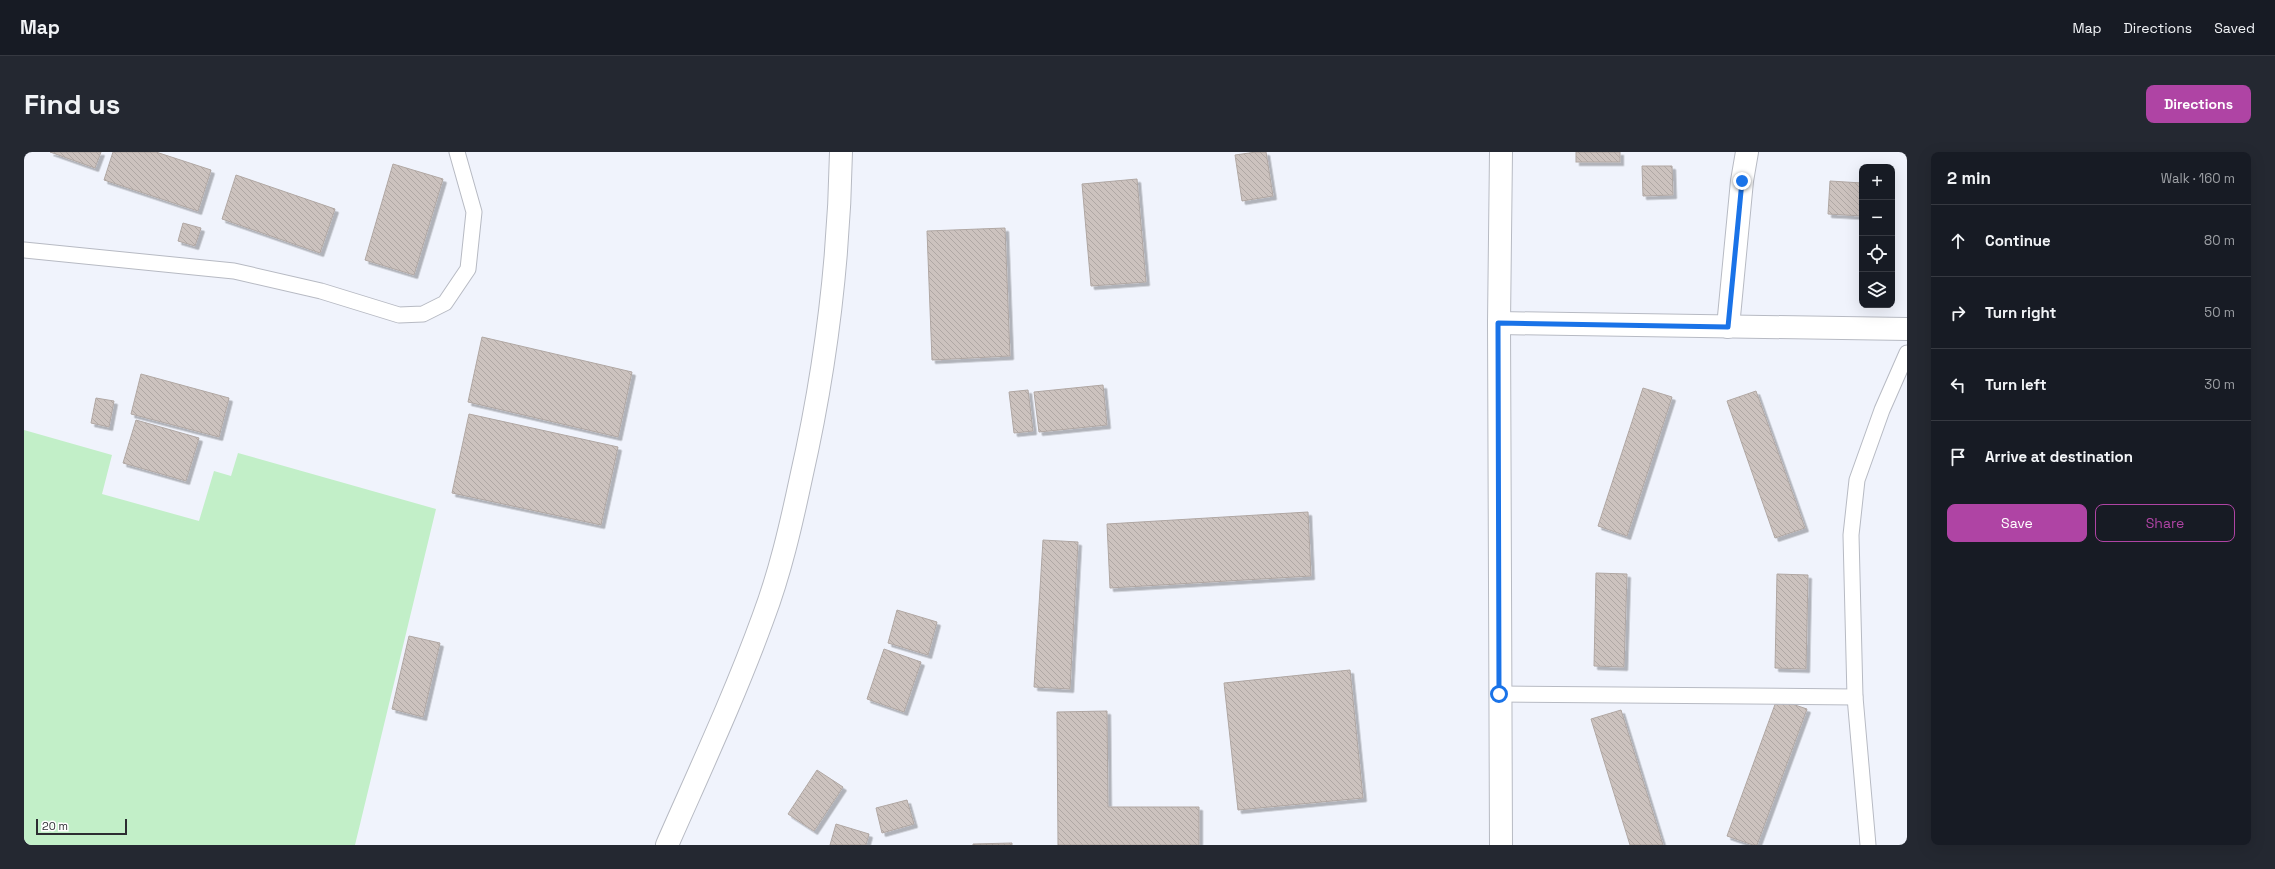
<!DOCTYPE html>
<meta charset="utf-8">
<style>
body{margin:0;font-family:"Space Grotesk",sans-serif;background:#242831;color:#f1f3f6}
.controls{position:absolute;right:12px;top:12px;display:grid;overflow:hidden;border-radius:8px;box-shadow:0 4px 16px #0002}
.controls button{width:36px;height:36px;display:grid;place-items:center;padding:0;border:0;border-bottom:1px solid #363941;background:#171b24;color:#f1f3f6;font:20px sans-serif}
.scale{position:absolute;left:12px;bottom:10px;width:91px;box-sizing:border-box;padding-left:4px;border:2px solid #2c2d31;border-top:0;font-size:11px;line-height:14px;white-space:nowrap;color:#2c2d31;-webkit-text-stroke:3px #fff;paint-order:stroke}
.stop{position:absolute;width:12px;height:12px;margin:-9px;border:3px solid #1a73e8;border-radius:50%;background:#fff}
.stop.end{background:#1a73e8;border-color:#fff;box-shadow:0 1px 4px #0008}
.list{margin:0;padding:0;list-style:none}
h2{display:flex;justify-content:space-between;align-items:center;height:52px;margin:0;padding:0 16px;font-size:17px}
h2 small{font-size:13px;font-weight:400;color:#9ea1a6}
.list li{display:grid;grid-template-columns:26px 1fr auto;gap:12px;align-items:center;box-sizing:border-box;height:72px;padding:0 16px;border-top:1px solid #363941}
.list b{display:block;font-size:15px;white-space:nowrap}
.list em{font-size:13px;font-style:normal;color:#9ea1a6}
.actions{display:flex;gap:8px;padding:12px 16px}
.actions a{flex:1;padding:9px 0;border:1px solid #af44a4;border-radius:8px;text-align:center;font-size:14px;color:#af44a4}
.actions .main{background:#af44a4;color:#fff}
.icon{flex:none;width:22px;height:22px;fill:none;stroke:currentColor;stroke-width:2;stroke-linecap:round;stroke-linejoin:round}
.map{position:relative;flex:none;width:1883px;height:693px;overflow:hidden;border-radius:8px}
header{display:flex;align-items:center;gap:24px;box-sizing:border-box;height:56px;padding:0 20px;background:#171b24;border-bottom:1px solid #363941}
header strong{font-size:19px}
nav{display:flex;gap:22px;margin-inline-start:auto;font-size:14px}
.intro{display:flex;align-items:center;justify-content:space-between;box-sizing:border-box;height:96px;padding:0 24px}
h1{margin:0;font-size:28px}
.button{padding:10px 18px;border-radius:8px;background:#af44a4;color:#fff;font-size:14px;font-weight:700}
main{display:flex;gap:24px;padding:0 24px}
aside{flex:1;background:#171b24;border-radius:8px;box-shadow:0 4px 16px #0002}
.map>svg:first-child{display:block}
</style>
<header>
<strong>Map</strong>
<nav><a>Map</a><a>Directions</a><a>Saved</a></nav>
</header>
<div class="intro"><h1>Find us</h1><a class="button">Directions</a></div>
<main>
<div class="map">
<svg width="1883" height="693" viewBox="0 0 1883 693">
<defs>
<pattern id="building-back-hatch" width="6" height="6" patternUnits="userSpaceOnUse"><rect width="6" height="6" fill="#ccc2be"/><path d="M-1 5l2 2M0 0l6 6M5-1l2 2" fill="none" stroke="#afa7a4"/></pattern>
<filter id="shadow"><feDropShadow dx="3.5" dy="3.5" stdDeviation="0" flood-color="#0004"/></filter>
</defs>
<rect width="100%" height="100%" fill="#f0f3fc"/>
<polygon fill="#c2efc8" points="0,278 88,303 78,342 175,369 190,319 207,324 214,301 412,357 331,693 0,693"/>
<g fill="url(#building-back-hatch)" stroke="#b0a7a3" filter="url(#shadow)">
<polygon points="26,0 77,0 71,16"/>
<polygon points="89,0 132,0 187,18 174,59 80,28"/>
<polygon points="1232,0 1242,0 1249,44 1218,49 1211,3"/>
<rect x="1552" y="0" width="44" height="10"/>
<polygon points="369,12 419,27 390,123 341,108"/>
<polygon points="1618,14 1648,14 1649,43 1619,44"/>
<polygon points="212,23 311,57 296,101 198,67"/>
<polygon points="1113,27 1122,130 1067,134 1058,32"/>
<polygon points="1806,29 1838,31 1838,64 1804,62"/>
<polygon points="159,71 177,76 171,94 154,89"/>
<polygon points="981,76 986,204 908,208 903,79"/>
<polygon points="458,185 608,220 594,285 444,250"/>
<polygon points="117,222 205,246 195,285 107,262"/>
<polygon points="1079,233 1083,273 1015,280 1010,240"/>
<polygon points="1619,236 1648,245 1603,384 1574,374"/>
<polygon points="1004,238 1009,279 990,281 985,240"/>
<polygon points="1732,239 1781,376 1751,386 1703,249"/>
<polygon points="72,246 90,249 85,275 67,271"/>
<polygon points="445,262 594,295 577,373 428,341"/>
<polygon points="112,268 175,286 162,329 99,311"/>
<polygon points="1284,360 1287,424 1086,436 1083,372"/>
<polygon points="1019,388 1054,390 1046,537 1010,535"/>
<polygon points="1572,421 1603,422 1600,515 1570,514"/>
<polygon points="1753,422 1784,423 1782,517 1751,516"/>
<polygon points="873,458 913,470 904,503 864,491"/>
<polygon points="385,484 416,491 399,565 368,557"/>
<polygon points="860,497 897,510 880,560 843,547"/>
<polygon points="1326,518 1339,646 1214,658 1200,531"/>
<polygon points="1753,547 1783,557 1733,693 1729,693 1703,684"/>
<polygon points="1597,558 1639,693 1606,693 1567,567"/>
<polygon points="1083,559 1084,655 1175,655 1175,693 1034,693 1033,560"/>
<polygon points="793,618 819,635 790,679 764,662"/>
<polygon points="883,648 890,672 858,681 852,656"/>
<polygon points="812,672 845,682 842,693 806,693"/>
<polygon points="988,691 988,693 949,693 949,692"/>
</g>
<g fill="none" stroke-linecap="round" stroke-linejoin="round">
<g stroke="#b7bac3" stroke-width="17">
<g id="service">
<polyline points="0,98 210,119 297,139 375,163 399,162 421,151 444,117 450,60 433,0"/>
<polyline points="1475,542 1831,545"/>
<polyline points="1844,693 1831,545 1827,383 1833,328 1858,258 1883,201"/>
</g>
</g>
<g stroke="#b7bac3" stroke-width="24">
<g id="minor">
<polyline points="1475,171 1883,177"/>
<polyline points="1704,175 1718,29 1723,0"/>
</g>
</g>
<g stroke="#b7bac3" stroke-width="24">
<g id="tertiary">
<path d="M643,693c33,-75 68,-150 96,-227 17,-45 28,-93 38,-140 25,-110 38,-213 40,-326"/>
<polyline points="1477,693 1475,171 1477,0"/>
</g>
</g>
<use href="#service" stroke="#fff" stroke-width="15"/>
<use href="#minor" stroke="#fff" stroke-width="22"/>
<use href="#tertiary" stroke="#fff" stroke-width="22"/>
</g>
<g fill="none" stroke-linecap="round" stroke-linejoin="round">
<polyline stroke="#1a73e8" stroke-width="5" points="1475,542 1474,171 1704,175 1718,29"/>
</g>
</svg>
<div class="controls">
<button>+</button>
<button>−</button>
<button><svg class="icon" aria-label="locate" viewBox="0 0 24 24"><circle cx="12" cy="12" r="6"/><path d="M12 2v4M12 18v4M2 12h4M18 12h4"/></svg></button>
<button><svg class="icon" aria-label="layers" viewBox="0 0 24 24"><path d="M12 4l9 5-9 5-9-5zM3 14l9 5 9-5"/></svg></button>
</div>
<div class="scale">20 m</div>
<div class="stop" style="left:1475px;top:542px"></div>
<div class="stop end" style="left:1718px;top:29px"></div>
</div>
<aside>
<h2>2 min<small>Walk · 160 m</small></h2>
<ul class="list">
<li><svg class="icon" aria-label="ahead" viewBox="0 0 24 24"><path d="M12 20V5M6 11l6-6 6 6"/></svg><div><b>Continue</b></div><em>80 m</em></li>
<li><svg class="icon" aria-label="right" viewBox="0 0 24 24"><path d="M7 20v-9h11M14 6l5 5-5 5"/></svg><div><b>Turn right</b></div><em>50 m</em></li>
<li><svg class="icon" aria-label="left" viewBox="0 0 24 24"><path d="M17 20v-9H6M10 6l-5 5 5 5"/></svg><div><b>Turn left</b></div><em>30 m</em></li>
<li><svg class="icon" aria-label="arrive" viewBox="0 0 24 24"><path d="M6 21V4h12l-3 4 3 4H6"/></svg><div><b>Arrive at destination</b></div></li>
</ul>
<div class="actions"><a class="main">Save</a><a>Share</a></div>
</aside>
</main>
